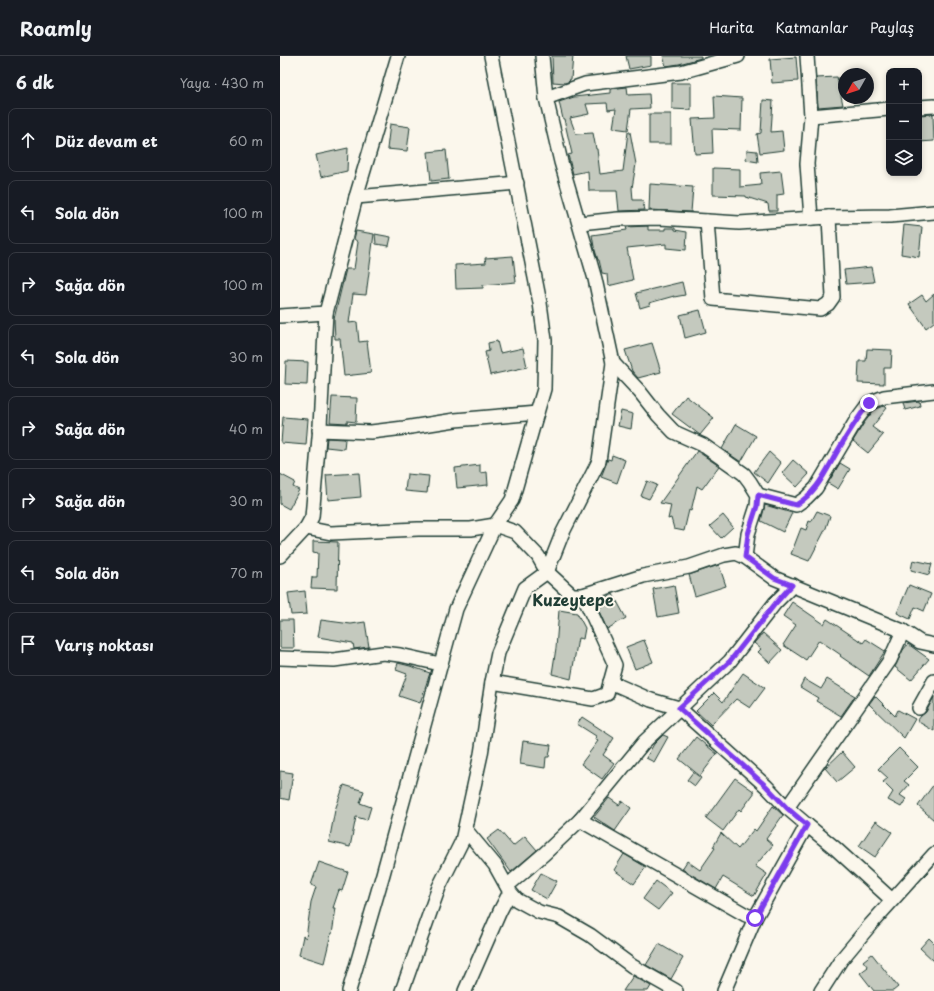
<!DOCTYPE html>
<html lang="tr">
<meta charset="utf-8">
<style>
body{margin:0;font-family:"Playpen Sans",sans-serif;background:#20242c;color:#f1f3f6}
.controls{position:absolute;right:12px;top:12px;display:grid;overflow:hidden;border-radius:8px;box-shadow:0 2px 6px #0003}
.controls button{width:36px;height:36px;display:grid;place-items:center;padding:0;border:0;border-bottom:1px solid #363941;background:#171b24;color:#f1f3f6;font:20px sans-serif}
.compass{position:absolute;left:558px;top:12px;width:36px;height:36px;border-radius:50%;background:#171b24;box-shadow:0 2px 6px #0003;rotate:231deg}
.stop{position:absolute;width:12px;height:12px;margin:-9px;border:3px solid #7c3aed;border-radius:50%;background:#fff}
.stop.end{background:#7c3aed;border-color:#fff;box-shadow:0 1px 4px #0008}
.list{margin:0;padding:0;list-style:none}
h2{display:flex;justify-content:space-between;align-items:center;height:52px;margin:0;padding:0 16px;font-size:17px}
h2 small{font-size:13px;font-weight:400;color:#9ea1a6}
.list li{display:grid;grid-template-columns:26px 1fr auto;gap:12px;align-items:center;box-sizing:border-box;height:64px;margin:0 8px 8px;padding:0 8px;border:1px solid #363941;border-radius:8px}
.list b{display:block;font-size:15px;white-space:nowrap}
.list em{font-size:13px;font-style:normal;color:#9ea1a6}
.icon{flex:none;width:22px;height:22px;fill:none;stroke:currentColor;stroke-width:2;stroke-linecap:round;stroke-linejoin:round}
.map{position:relative;flex:none;width:654px;height:935px;overflow:hidden}
header{display:flex;align-items:center;gap:24px;box-sizing:border-box;height:56px;padding:0 20px;background:#171b24;border-bottom:1px solid #363941}
header strong{font-size:19px}
nav{display:flex;gap:22px;margin-inline-start:auto;font-size:14px}
main{display:flex}
aside{flex:1;background:#171b24}
.map>svg:first-child{display:block}
</style>
<header>
<strong>Roamly</strong>
<nav><a>Harita</a><a>Katmanlar</a><a>Paylaş</a></nav>
</header>
<main>
<aside>
<h2>6 dk<small>Yaya · 430 m</small></h2>
<ul class="list">
<li><svg class="icon" aria-label="ahead" viewBox="0 0 24 24"><path d="M12 20V5M6 11l6-6 6 6"/></svg><div><b>Düz devam et</b></div><em>60 m</em></li>
<li><svg class="icon" aria-label="left" viewBox="0 0 24 24"><path d="M17 20v-9H6M10 6l-5 5 5 5"/></svg><div><b>Sola dön</b></div><em>100 m</em></li>
<li><svg class="icon" aria-label="right" viewBox="0 0 24 24"><path d="M7 20v-9h11M14 6l5 5-5 5"/></svg><div><b>Sağa dön</b></div><em>100 m</em></li>
<li><svg class="icon" aria-label="left" viewBox="0 0 24 24"><path d="M17 20v-9H6M10 6l-5 5 5 5"/></svg><div><b>Sola dön</b></div><em>30 m</em></li>
<li><svg class="icon" aria-label="right" viewBox="0 0 24 24"><path d="M7 20v-9h11M14 6l5 5-5 5"/></svg><div><b>Sağa dön</b></div><em>40 m</em></li>
<li><svg class="icon" aria-label="right" viewBox="0 0 24 24"><path d="M7 20v-9h11M14 6l5 5-5 5"/></svg><div><b>Sağa dön</b></div><em>30 m</em></li>
<li><svg class="icon" aria-label="left" viewBox="0 0 24 24"><path d="M17 20v-9H6M10 6l-5 5 5 5"/></svg><div><b>Sola dön</b></div><em>70 m</em></li>
<li><svg class="icon" aria-label="arrive" viewBox="0 0 24 24"><path d="M6 21V4h12l-3 4 3 4H6"/></svg><div><b>Varış noktası</b></div></li>
</ul>
</aside>
<div class="map">
<svg width="654" height="935" viewBox="0 0 654 935">
<rect width="100%" height="100%" fill="#fbf7ec"/>
<filter id="ink" filterUnits="userSpaceOnUse"><feTurbulence type="fractalNoise" baseFrequency=".025" numOctaves="2"/><feDisplacementMap in="SourceGraphic" scale="8" xChannelSelector="R" yChannelSelector="G"/><feConvolveMatrix kernelMatrix="1 2 1 2 8 2 1 2 1" color-interpolation-filters="sRGB"/></filter>
<g filter="url(#ink)">
<g fill="#c4c9be" stroke="#1f3d34">
<polygon points="272,0 293,0 291,23 289,24 290,25 285,27 273,26"/>
<polygon points="346,0 371,0 371,9 349,13"/>
<polygon points="383,0 421,0 421,2 399,8 386,10"/>
<polygon points="516,1 518,25 492,27 490,3"/>
<polygon points="557,21 563,49 538,51 536,22"/>
<polygon points="392,27 411,27 411,54 392,53"/>
<polygon points="347,31 348,39 369,38 370,52 351,53 348,74 333,72 336,53 328,54 327,47 306,48 309,58 290,62 296,78 313,77 316,93 317,93 320,118 343,115 348,76 350,76 356,108 352,132 353,144 362,144 365,154 339,155 337,135 309,135 308,115 293,118 288,99 292,98 284,63 283,63 279,46 294,41 330,37 330,33"/>
<polygon points="434,40 462,42 461,74 432,73 433,97 415,98 412,63 435,62"/>
<polygon points="483,44 493,45 491,76 502,75 504,94 480,97 477,78 481,77"/>
<rect x="369" y="58" width="22" height="30"/>
<polygon points="653,58 654,85 639,86 639,59"/>
<polygon points="110,68 130,71 127,95 107,93"/>
<polygon points="68,92 67,115 41,121 36,99"/>
<polygon points="166,94 169,123 151,125 148,96"/>
<polygon points="467,94 477,95 478,106 466,104"/>
<polygon points="433,112 460,113 460,131 481,129 480,117 501,115 504,138 497,139 497,155 489,155 488,148 466,141 466,140 433,139"/>
<polygon points="370,128 413,131 411,156 369,154"/>
<polygon points="624,169 642,171 639,201 621,198"/>
<polygon points="368,170 368,174 385,174 385,172 395,172 395,174 407,176 406,194 386,192 386,188 347,192 353,224 328,230 327,218 322,217 319,204 318,204 314,191 312,179 347,174 346,171"/>
<polygon points="76,175 94,178 86,239 73,238 69,267 77,266 79,286 87,285 91,317 64,320 60,283 55,283 54,263 66,213 74,213 78,186 74,183"/>
<polygon points="95,178 111,181 109,190 96,188"/>
<polygon points="233,200 236,226 203,229 203,232 176,233 175,209 206,207 205,202"/>
<polygon points="591,211 594,226 566,228 564,214"/>
<polygon points="402,226 405,239 394,241 394,240 369,247 370,249 360,252 356,237"/>
<polygon points="654,238 654,266 646,272 629,248 642,239 646,245"/>
<polygon points="420,254 426,276 405,282 400,259"/>
<polygon points="217,285 220,297 243,292 247,311 210,319 205,296 209,295 208,287"/>
<polygon points="372,287 381,316 358,322 352,315 345,294"/>
<polygon points="587,293 612,294 611,312 604,312 604,328 578,327 579,305 586,305"/>
<polygon points="6,305 28,306 27,329 5,328"/>
<polygon points="406,340 434,362 420,379 392,358"/>
<polygon points="52,341 77,342 76,366 67,365 67,367 50,366"/>
<polygon points="639,345 640,350 625,354 623,347"/>
<polygon points="604,350 607,352 592,371 603,379 588,397 573,385 584,367 594,354"/>
<polygon points="341,355 353,358 351,373 338,370"/>
<polygon points="3,361 28,363 26,389 1,387"/>
<polygon points="456,368 476,380 461,406 442,393"/>
<polygon points="47,382 65,383 64,393 46,391"/>
<polygon points="417,395 439,410 422,433 417,430 411,455 409,454 404,475 394,473 391,462 388,463 391,449 380,447"/>
<polygon points="489,396 501,407 488,427 474,416"/>
<polygon points="332,399 345,404 337,427 321,421 328,403 331,404"/>
<polygon points="513,404 529,418 517,431 502,417"/>
<polygon points="560,407 570,413 558,433 548,427"/>
<polygon points="200,409 200,417 207,416 208,429 177,432 175,412"/>
<polygon points="79,417 81,441 48,444 46,419"/>
<polygon points="0,418 15,426 13,431 19,434 9,453 0,448"/>
<polygon points="127,418 149,420 147,437 125,435"/>
<polygon points="367,425 377,429 369,443 361,440"/>
<polygon points="485,449 512,457 503,476 481,465"/>
<polygon points="537,455 550,460 546,472 529,505 511,498 521,472 526,474 529,465 531,466"/>
<polygon points="443,459 453,471 441,482 430,470"/>
<polygon points="33,485 58,486 57,533 31,532 32,521 37,521 38,497 33,496"/>
<polygon points="633,504 652,508 649,519 631,514"/>
<polygon points="439,509 446,530 415,540 409,519"/>
<polygon points="394,529 399,557 378,561 373,533"/>
<polygon points="629,529 651,538 644,555 635,551 630,563 617,557"/>
<polygon points="25,535 27,558 11,559 8,537"/>
<polygon points="333,538 346,562 327,573 318,553 322,550 320,545"/>
<polygon points="512,546 544,568 547,563 583,587 586,583 605,595 589,620 560,600 561,599 539,584 526,604 503,589 516,569 503,560"/>
<polygon points="279,554 297,557 305,572 303,583 298,582 291,623 272,618 276,592"/>
<polygon points="0,564 13,564 14,592 0,592"/>
<polygon points="41,564 71,568 85,566 89,591 74,593 73,587 38,581"/>
<polygon points="483,577 502,594 490,607 478,596 481,593 474,587"/>
<polygon points="364,584 373,606 355,613 346,591"/>
<polygon points="628,588 649,603 631,624 615,611 623,594"/>
<polygon points="118,607 130,610 150,617 140,647 119,640 127,618 116,614"/>
<polygon points="463,617 485,632 470,652 456,643 431,669 416,655 434,637 443,646"/>
<polygon points="524,623 541,633 547,623 575,640 561,660 536,645 538,642 520,631"/>
<polygon points="595,640 615,660 618,654 635,663 624,682 589,648"/>
<polygon points="654,641 654,675 637,665 641,660 646,656"/>
<polygon points="302,661 334,682 323,699 334,707 322,723 301,708 318,685 315,683 316,680 297,668"/>
<polygon points="383,679 388,681 374,706 366,702 374,688"/>
<polygon points="416,681 437,698 420,720 399,703"/>
<polygon points="243,685 271,689 269,701 266,701 265,712 240,708"/>
<polygon points="619,692 638,711 624,725 629,729 620,739 626,743 621,751 608,744 613,736 603,726 608,722 598,713"/>
<polygon points="562,696 575,711 557,726 545,712"/>
<polygon points="0,715 13,717 9,744 0,742"/>
<polygon points="413,716 421,722 415,730 407,724"/>
<polygon points="455,722 475,736 461,755 459,753 443,775 426,762"/>
<polygon points="654,728 654,764 638,750"/>
<polygon points="64,729 84,735 80,747 91,751 87,764 76,761 70,791 49,786 55,754"/>
<polygon points="329,742 339,749 342,745 351,752 335,775 314,761"/>
<polygon points="493,750 503,759 486,783 493,789 475,810 487,818 474,840 443,821 436,833 402,813 407,805 420,814 435,792 433,791 441,777 458,793 474,773 476,775"/>
<polygon points="596,765 612,776 595,801 579,790"/>
<polygon points="219,774 233,790 245,780 257,794 231,816 207,783"/>
<polygon points="344,798 366,811 354,828 334,814"/>
<polygon points="39,806 68,816 62,835 59,834 53,852 56,852 52,878 51,878 44,907 19,899 23,880 26,882 31,846 36,831 31,829"/>
<polygon points="261,817 277,825 267,843 251,834"/>
<polygon points="376,825 392,837 378,854 363,843"/>
<polygon points="649,882 654,887 654,905 640,892"/>
<polygon points="379,888 403,902 391,923 366,909"/>
<polygon points="592,898 618,931 613,935 594,935 580,917 588,911 583,905"/>
<polygon points="353,920 371,930 368,935 343,935"/>
</g>
<g fill="none" stroke-linecap="round" stroke-linejoin="round">
<g stroke="#1f3d34" stroke-width="16">
<g id="minor">
<polyline points="527,0 531,60 527,108 531,162"/>
<polyline points="266,42 305,28 401,16 458,0"/>
<polyline points="639,51 654,50"/>
<polyline points="531,60 609,53"/>
<polyline points="76,141 237,127"/>
<polyline points="427,165 433,243 540,253 548,248 553,241 549,161"/>
<polyline points="300,167 338,163 380,162 459,167 549,161 610,160 654,156"/>
<polyline points="0,260 46,257"/>
<polyline points="333,307 360,336 378,359 394,376 423,389 464,418 470,426 478,439 477,450 468,478 465,501"/>
<polyline points="39,374 91,376 124,372 175,364 257,357"/>
<polyline points="478,439 516,449 526,442 536,432 577,363 589,347 604,341 654,335"/>
<polyline points="26,472 51,477 138,473 191,473 215,469 235,476 258,500 267,516 292,539 303,539 363,520 409,511 444,499 456,497 465,501 494,522 623,575 640,586 654,589"/>
<polyline points="0,500 26,472 32,461 40,370 46,257 76,141 118,0"/>
<polyline points="0,602 54,604 103,597 120,599 160,608"/>
<polyline points="212,626 313,643 327,638 335,609 303,539"/>
<polyline points="639,652 654,625"/>
<polyline points="507,752 610,604 623,575"/>
<polyline points="300,764 466,859 475,862 527,769 507,752 486,730 399,652 371,644 330,626"/>
<polyline points="527,769 555,792 612,844"/>
<polyline points="185,773 215,809 230,836 237,844 259,856 279,861 310,879 352,910 396,935"/>
<polyline points="227,830 264,798 300,764 364,686 450,605 495,547 513,529"/>
<polyline points="69,935 103,818 176,553 215,469 232,444 252,374 264,333 265,284 260,247 211,0"/>
<polyline points="122,935 159,831 182,785 201,698 212,626 218,597 245,532 267,516 282,478 319,405 333,307 315,223 281,106 266,42 262,0"/>
<polyline points="185,935 220,855 230,836"/>
<polyline points="444,935 475,862"/>
<polyline points="541,935 561,904 591,868 654,798"/>
</g>
</g>
<use href="#minor" stroke="#fbf7ec" stroke-width="13"/>
</g>
</g>
<g fill="none" stroke-linecap="round" stroke-linejoin="round" filter="url(#ink)">
<path stroke="#7c3aed" stroke-width="5" d="M475,862l52,-93 -20,-17 -21,-22 -87,-78 51,-47 45,-57 17,-19 -18,-7 -29,-21 3,-23 9,-28 1,-11 38,10c21,-13 29,-32 41,-53 10,-17 20,-33 32,-49"/>
</g>
<g text-anchor="middle" dominant-baseline="central" stroke-width="4" stroke-linejoin="round" paint-order="stroke">
<g font-size="16" font-weight="bold" fill="#1f3d34" stroke="#fbf7ec">
<text x="293" y="543">Kuzeytepe</text>
</g>
</g>
</svg>
<div class="controls">
<button>+</button>
<button>−</button>
<button><svg class="icon" aria-label="layers" viewBox="0 0 24 24"><path d="M12 4l9 5-9 5-9-5zM3 14l9 5 9-5"/></svg></button>
</div>
<svg class="compass" viewBox="-18 -18 36 36"><path d="M0-13l5 13h-10z" fill="#e53935"/><path d="M0 13l5-13h-10z" fill="#9ea1a6"/></svg>
<div class="stop" style="left:475px;top:862px"></div>
<div class="stop end" style="left:589px;top:347px"></div>
</div>
</main>
